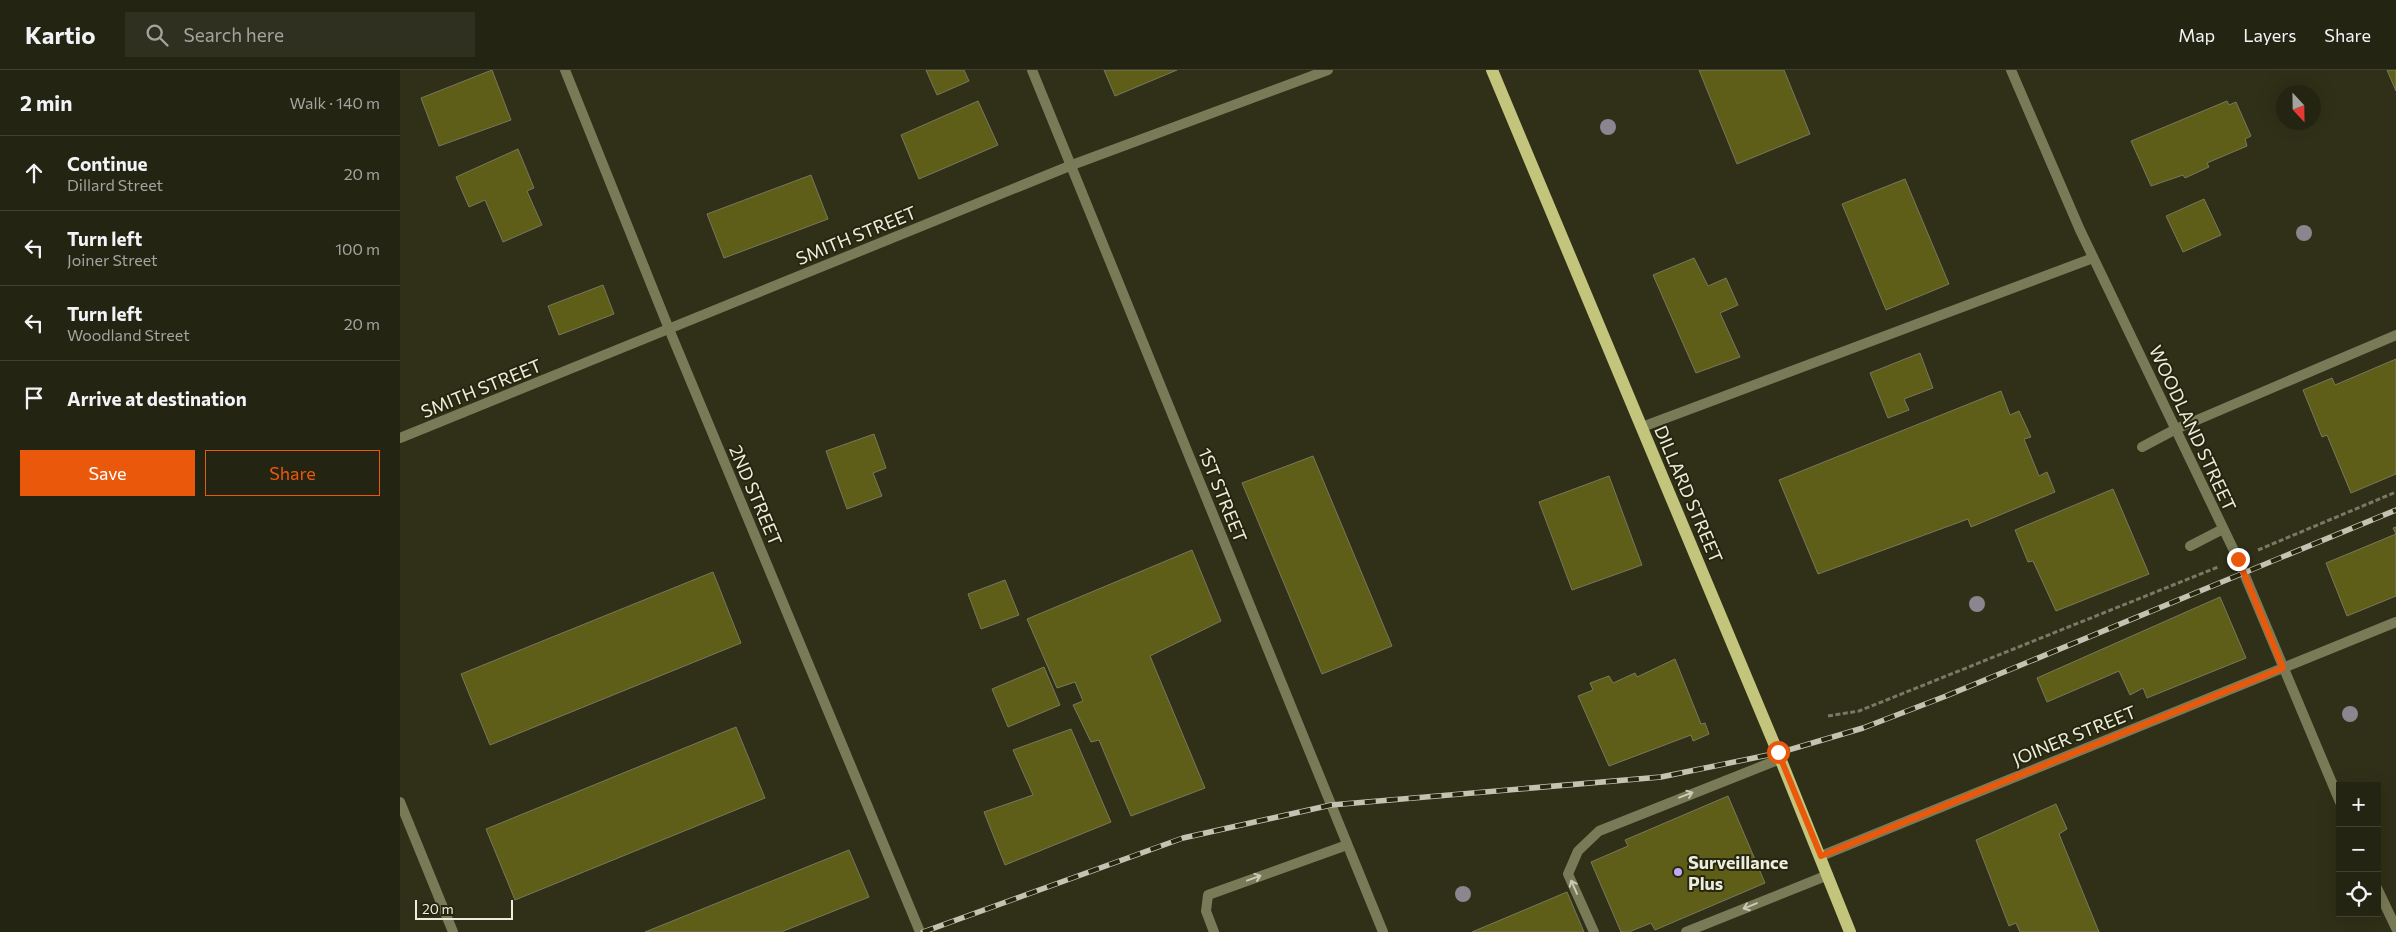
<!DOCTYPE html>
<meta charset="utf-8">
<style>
body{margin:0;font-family:Commissioner,sans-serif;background:#303020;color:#f1f3f6}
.controls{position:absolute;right:15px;bottom:15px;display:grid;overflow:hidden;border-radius:0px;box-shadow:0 5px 20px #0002}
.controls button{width:45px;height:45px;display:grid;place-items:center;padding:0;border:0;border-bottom:1px solid #414132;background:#242412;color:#f1f3f6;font:25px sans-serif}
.compass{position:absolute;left:1876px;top:15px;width:45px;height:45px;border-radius:50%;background:#242412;box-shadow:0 5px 20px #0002;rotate:158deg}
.scale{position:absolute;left:15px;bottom:12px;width:98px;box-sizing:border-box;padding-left:5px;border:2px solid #ecedde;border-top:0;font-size:14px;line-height:18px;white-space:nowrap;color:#ecedde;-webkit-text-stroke:4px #26260e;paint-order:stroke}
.stop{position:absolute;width:15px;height:15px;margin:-11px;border:4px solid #ea580c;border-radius:50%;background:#fff}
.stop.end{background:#ea580c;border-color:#fff;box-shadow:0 1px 5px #0008}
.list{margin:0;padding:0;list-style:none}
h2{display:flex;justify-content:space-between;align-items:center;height:65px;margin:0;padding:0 20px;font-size:21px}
h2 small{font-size:16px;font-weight:400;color:#a3a49f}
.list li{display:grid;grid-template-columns:32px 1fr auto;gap:15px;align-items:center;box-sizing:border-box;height:75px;padding:0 20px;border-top:1px solid #414132}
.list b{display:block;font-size:19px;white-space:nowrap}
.list p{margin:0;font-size:16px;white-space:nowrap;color:#a3a49f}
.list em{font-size:16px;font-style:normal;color:#a3a49f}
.actions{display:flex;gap:10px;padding:15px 20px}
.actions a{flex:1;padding:11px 0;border:1px solid #ea580c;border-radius:0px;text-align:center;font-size:18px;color:#ea580c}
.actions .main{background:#ea580c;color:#fff}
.icon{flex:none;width:28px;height:28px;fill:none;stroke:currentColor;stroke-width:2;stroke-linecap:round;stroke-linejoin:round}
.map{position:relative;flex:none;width:1996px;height:862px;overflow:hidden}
header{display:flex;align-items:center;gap:30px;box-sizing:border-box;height:70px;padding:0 25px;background:#242412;border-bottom:1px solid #414132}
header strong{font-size:24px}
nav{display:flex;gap:28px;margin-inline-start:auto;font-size:18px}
.search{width:350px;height:45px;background:#303020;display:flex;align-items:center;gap:12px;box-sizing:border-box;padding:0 18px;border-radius:0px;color:#a3a49f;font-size:19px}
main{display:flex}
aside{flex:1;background:#242412}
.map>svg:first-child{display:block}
</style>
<header>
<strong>Kartio</strong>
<div class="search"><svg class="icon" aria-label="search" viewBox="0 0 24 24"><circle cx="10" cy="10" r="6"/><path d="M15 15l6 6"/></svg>Search here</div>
<nav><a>Map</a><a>Layers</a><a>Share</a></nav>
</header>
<main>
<aside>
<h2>2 min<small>Walk · 140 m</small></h2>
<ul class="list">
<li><svg class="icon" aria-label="ahead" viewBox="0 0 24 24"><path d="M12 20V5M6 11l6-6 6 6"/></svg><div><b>Continue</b><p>Dillard Street</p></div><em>20 m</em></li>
<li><svg class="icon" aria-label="left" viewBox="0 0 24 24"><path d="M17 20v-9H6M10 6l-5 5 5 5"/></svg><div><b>Turn left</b><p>Joiner Street</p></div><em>100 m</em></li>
<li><svg class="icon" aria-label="left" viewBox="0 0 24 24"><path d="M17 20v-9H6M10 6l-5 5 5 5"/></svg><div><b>Turn left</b><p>Woodland Street</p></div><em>20 m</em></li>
<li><svg class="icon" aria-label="arrive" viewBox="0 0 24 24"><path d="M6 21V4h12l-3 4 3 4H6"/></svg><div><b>Arrive at destination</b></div></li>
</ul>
<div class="actions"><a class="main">Save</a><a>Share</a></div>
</aside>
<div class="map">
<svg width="1996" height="862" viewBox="0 0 1996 862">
<rect width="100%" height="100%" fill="#303018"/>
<g fill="#5e5e19" stroke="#77785d">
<polygon points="92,0 111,50 39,76 21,28"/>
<polygon points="526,0 564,0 569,11 537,25"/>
<polygon points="704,0 777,0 715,26"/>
<polygon points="1299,0 1384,0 1410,64 1337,94"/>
<polygon points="1987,0 1996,0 1996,21"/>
<polygon points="578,31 598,75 519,109 501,65"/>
<polygon points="1827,31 1829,35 1836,32 1851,66 1845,69 1847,76 1807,93 1809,97 1785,108 1783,105 1751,116 1731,71"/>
<polygon points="118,79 134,118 127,121 142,155 103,172 85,130 69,137 56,107"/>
<polygon points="411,105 428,149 324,188 307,144"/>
<polygon points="1505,109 1549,214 1486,240 1442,134"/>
<polygon points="1804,129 1821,165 1783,182 1766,146"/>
<polygon points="1294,188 1308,216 1326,208 1338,235 1320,243 1340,287 1296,303 1253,205"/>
<polygon points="203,215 214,244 159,265 148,236"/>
<polygon points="1520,283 1533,318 1504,329 1509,340 1488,348 1470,303"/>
<polygon points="1996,289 1996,404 1951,423 1927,365 1922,367 1903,320 1932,308 1935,315"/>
<polygon points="1601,321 1610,345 1619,341 1631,367 1624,369 1639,406 1647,402 1655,422 1571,457 1568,449 1418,504 1379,410"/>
<polygon points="474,364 486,398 473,403 482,426 447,439 426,381"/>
<polygon points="913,386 992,576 922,604 842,413"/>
<polygon points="1209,406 1242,495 1172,520 1139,432"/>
<polygon points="1713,419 1749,504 1656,541 1633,491 1628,492 1615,460"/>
<polygon points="1996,457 1996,526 1947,546 1926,493 1996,464 1993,458"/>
<polygon points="792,480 821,551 750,586 805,718 731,746 699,670 691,672 673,635 683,631 675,612 657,618 627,549"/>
<polygon points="313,502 341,573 90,675 61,604"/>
<polygon points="605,510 619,545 581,559 568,524"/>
<polygon points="1820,527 1846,588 1747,628 1743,618 1730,625 1719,601 1647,632 1637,608"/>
<polygon points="1275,589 1301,654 1305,653 1309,664 1293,671 1291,665 1209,696 1178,626 1193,620 1190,613 1209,606 1213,613 1235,603 1237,607"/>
<polygon points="644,597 660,635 608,657 592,619"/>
<polygon points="336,657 365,728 115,830 86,759"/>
<polygon points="671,659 711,752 605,795 584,742 633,725 613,680"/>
<polygon points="1328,726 1365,813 1255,860 1251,853 1229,862 1221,862 1191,792 1228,776 1225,770"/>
<polygon points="1656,734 1667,759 1659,764 1699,862 1620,862 1616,853 1609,856 1576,770"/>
<polygon points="449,780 469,827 381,862 245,862"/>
<polygon points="1167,822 1184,862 1072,862"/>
</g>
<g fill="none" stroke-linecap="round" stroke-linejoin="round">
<g stroke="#797a65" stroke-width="3" stroke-dasharray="5 2.5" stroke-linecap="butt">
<polyline points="1858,480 1996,422"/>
<polyline points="1428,646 1459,641 1818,497"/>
</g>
<g stroke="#797a57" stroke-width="10">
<polyline points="1242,357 1693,188"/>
<polyline points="1742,377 1776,359 1996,265"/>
<polyline points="1790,476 1823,459"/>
<polyline points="814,862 806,841 808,825 947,775"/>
<polyline points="1194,862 1168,804 1178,781 1199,761 1380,689"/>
<polyline points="1286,862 1428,805"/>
</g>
<g stroke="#797a57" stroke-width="10">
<polyline points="165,0 269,259 520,862"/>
<polyline points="632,0 983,862"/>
<polyline points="1611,0 1680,160 1838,489 1940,732"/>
<polyline points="0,368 672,95 928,0"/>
<polyline points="0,732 53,862"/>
<polyline points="1421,786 1996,552"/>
<polyline points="1977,818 1996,858"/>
</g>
<polyline stroke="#c3c57c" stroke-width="12" points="1092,0 1378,683 1450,862"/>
<g stroke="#c2c3b2" stroke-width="5.5">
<polyline id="rail" points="523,862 783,768 931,735 1261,707 1378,683 1463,658 1546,626 1996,440"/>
</g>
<use href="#rail" stroke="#26260e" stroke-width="4" stroke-dasharray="11" stroke-linecap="butt"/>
</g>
<g fill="#8b8590">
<circle cx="1208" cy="57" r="8"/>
<circle cx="1904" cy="163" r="8"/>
<circle cx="1577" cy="534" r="8"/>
<circle cx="1950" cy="644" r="8"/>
<circle cx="1063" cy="824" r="8"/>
</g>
<defs><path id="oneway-shaft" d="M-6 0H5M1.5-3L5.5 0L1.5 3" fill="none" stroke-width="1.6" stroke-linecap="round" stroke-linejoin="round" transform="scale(1.25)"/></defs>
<g stroke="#cacab6">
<use href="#oneway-shaft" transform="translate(1286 725) rotate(-21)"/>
<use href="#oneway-shaft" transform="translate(854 808) rotate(-20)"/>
<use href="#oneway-shaft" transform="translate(1174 817) rotate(-114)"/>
<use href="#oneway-shaft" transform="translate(1350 836) rotate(158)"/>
</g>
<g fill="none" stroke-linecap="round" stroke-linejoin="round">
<polyline stroke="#ea580c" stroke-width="6" points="1378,682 1421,786 1883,598 1838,489"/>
</g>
<circle fill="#bfa9f4" stroke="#26260e" stroke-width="2" cx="1278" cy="802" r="5"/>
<g text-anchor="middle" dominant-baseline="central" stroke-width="4" stroke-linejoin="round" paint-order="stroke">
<g font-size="18" fill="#ecedde" stroke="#26260e">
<text transform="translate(456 165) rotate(-22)">SMITH STREET</text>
<text transform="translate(81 318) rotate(-22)">SMITH STREET</text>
<text transform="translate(1793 358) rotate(65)">WOODLAND STREET</text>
<text transform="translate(1289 424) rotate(67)">DILLARD STREET</text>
<text transform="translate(356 425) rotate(67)">2ND STREET</text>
<text transform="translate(823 425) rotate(68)">1ST STREET</text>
<text transform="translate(1674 665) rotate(-22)">JOINER STREET</text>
</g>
<g font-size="18" font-weight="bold" fill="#ecedde" stroke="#26260e" text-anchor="start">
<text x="1288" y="792">Surveillance<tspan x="1288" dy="21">Plus</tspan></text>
</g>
</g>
</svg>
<div class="controls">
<button>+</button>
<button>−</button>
<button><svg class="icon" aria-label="locate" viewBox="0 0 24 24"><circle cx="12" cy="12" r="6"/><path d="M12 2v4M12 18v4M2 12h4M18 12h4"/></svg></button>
</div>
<svg class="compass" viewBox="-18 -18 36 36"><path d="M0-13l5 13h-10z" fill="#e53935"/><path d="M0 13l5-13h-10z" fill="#a3a49f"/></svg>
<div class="scale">20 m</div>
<div class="stop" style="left:1378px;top:682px"></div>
<div class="stop end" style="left:1838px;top:489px"></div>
</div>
</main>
